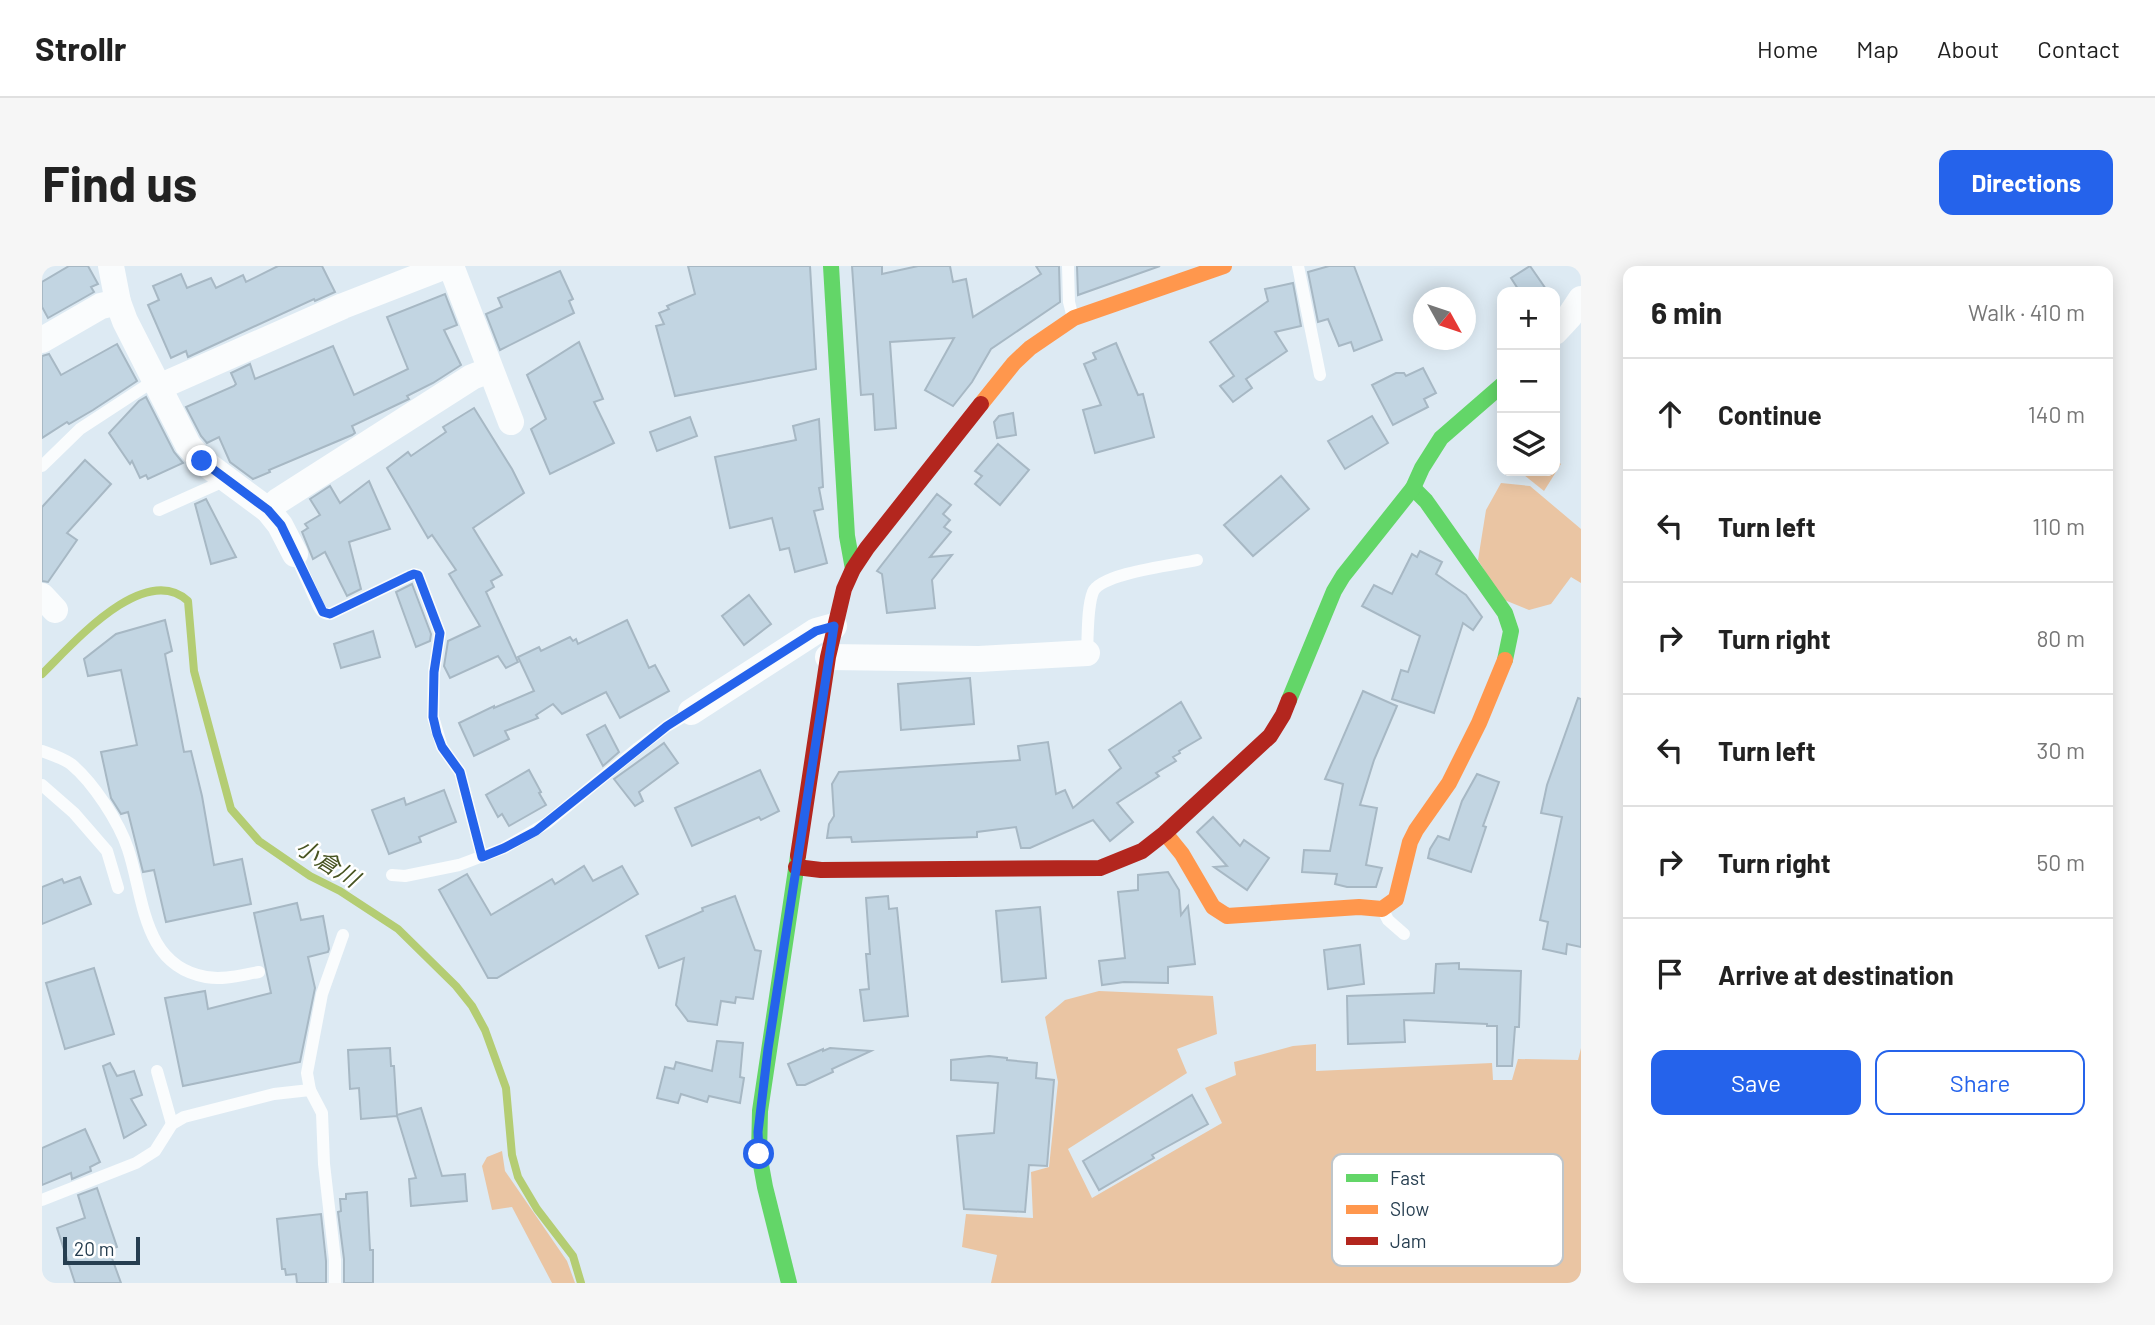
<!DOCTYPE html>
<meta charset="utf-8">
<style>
body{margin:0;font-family:Barlow,"Noto Sans JP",sans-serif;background:#f6f6f6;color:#222}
.controls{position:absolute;right:21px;top:21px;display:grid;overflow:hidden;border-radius:14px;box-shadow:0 4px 18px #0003}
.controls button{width:63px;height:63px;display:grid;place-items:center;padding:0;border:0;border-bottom:2px solid #e0e0e0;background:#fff;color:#222;font:35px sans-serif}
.compass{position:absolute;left:1371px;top:21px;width:63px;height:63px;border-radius:50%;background:#fff;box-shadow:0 4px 18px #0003;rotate:130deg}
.scale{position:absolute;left:21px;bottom:18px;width:77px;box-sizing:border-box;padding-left:7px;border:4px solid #263e50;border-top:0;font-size:19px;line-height:24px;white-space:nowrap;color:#263e50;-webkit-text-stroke:5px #fff;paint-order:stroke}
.stop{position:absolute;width:21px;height:21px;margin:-16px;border:5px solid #2563eb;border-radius:50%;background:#fff}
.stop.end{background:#2563eb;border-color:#fff;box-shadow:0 2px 7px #0008}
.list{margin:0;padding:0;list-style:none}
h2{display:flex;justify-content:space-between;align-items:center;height:91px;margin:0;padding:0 28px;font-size:30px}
h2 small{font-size:23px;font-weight:400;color:#767676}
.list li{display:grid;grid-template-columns:46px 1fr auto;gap:21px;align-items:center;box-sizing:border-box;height:112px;padding:0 28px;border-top:2px solid #e0e0e0}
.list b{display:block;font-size:26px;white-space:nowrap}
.list em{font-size:23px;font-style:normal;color:#767676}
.actions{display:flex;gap:14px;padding:21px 28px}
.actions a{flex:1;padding:16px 0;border:2px solid #2563eb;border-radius:14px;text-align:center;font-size:24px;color:#2563eb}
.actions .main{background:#2563eb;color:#fff}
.icon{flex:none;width:38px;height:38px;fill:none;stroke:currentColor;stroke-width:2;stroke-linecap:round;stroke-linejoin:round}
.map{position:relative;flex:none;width:1539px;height:1017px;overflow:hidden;border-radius:14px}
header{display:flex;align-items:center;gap:42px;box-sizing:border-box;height:98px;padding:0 35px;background:#fff;border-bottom:2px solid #e0e0e0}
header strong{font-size:33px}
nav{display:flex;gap:38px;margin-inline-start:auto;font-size:24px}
.intro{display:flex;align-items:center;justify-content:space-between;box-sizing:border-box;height:168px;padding:0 42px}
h1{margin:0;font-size:49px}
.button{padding:18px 32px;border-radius:14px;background:#2563eb;color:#fff;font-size:24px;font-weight:700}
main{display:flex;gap:42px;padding:0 42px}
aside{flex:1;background:#fff;border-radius:14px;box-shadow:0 4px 18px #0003}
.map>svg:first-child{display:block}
</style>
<header>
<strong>Strollr</strong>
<nav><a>Home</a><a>Map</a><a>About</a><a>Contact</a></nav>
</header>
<div class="intro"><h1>Find us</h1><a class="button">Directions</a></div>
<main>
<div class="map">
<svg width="1539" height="1017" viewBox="0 0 1539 1017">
<rect width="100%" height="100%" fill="#ddeaf3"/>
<g fill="#eac5a3">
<polygon points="1513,193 1519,198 1502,225 1477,205 1513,205"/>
<polygon points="1459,217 1488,220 1539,263 1539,317 1529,311 1509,338 1487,344 1460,333 1436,294 1444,244"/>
<polygon points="1057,725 1171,730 1175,768 1135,783 1145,807 1026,883 1050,932 1180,857 1163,822 1194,809 1192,796 1251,780 1274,778 1274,805 1450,797 1451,814 1470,814 1476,793 1536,794 1539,782 1539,1017 949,1017 955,989 920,981 924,948 991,952 989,906 1007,901 1016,816 1003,751 1023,734"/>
<polygon points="460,885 463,905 525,995 533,1017 510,1017 470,941 450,944 440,900 445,891"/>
</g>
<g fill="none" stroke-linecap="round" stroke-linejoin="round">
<path stroke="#b4cd73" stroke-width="8" d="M0,408c30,-29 102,-113 146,-73l6,70 37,138 28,32 51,35 30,15 58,38 58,57 16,20 13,24 21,58 6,67 6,22 19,32 36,47 8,27"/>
</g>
<g fill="#c2d5e2" stroke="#a7b8c4" stroke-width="2">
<polygon points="27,0 46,0 56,18 49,21 52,26 6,52 0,41 0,16"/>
<polygon points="236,0 280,0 293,26 273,35 272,33 146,91 144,85 129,92 106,39 117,34 111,20 139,8 145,22 169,12 174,22 201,9 204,16"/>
<polygon points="646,0 768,0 774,103 633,130 614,60 622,58 617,47 627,43 625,40 653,28"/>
<polygon points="810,0 840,0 840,8 876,0 908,0 911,16 924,13 931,51 999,8 994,0 1017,0 1018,36 949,83 930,116 911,140 883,124 912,72 848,76 854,162 833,164 831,128 819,129"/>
<polygon points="1035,0 1118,0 1036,29"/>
<polygon points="1287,0 1312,0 1340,74 1312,85 1309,76 1297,80 1286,53 1276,56 1266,6"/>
<polygon points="1488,0 1506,26 1478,26 1469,12"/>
<polygon points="518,5 531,33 527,35 532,47 458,84 444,48 460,41 456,32"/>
<polygon points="1251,17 1259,60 1233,66 1245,85 1204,113 1210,122 1191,136 1178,120 1192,110 1168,76 1226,35 1223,23"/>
<polygon points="403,28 415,59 402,64 419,99 391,117 365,130 367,133 310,160 313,167 310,169 227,204 228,206 211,213 188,196 177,171 165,177 159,170 144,141 192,120 194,118 189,107 208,98 213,113 291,80 312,129 366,103 345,51"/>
<polygon points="537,76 561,133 552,136 572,177 508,208 489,163 504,153 485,109"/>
<polygon points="1074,77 1096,129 1101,128 1112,171 1053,187 1041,144 1059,139 1042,98 1054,93 1051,87"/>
<polygon points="75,78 95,115 51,144 27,158 25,156 0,172 0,90 7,88 19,109"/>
<polygon points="1381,102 1394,127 1382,133 1386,141 1351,159 1330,119 1354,107 1362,107 1364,110"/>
<polygon points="104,131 132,186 141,197 106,213 104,209 98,212 90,195 88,198 67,167 97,135"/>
<polygon points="432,142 470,203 482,227 431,262 460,309 449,315 452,321 444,326 476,396 464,402 456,390 408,412 402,400 406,375 438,360 407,308 414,304 390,269 386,272 345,202 366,186 369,190 404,166 401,161"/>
<polygon points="971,147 974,169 955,172 952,156 957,150"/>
<polygon points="1330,150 1346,177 1303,203 1286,175"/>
<polygon points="648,151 655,170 615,185 608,166"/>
<polygon points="777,153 781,221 777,222 781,243 772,245 785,297 753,306 747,282 738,284 730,252 688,262 673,191 754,174 751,160"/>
<polygon points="956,178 987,204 958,239 933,218 940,210 933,205"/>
<polygon points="43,194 69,218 25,267 35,274 6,316 0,315 0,241"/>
<polygon points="1239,210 1267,243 1211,290 1182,259"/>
<polygon points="327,215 348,263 307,276 319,323 305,330 283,286 271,293 260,266 266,262 263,258 278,249 268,233 288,220 298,237"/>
<polygon points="895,228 909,239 901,248 908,254 902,261 909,266 888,291 910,289 890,314 893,342 845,347 840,308 835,305"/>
<polygon points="164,233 194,291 169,298 153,238"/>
<polygon points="1378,285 1400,296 1394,308 1424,329 1440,351 1431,364 1421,357 1392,447 1350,433 1359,404 1366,406 1378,370 1320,340 1332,319 1350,328 1370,288 1375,291"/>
<polygon points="370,318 389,368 388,375 374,381 354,326"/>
<polygon points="707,329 729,358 702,379 680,350"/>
<polygon points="123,354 130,385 123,388 142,486 149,485 160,530 172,599 200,593 209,638 124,656 112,604 101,606 86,546 79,548 69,532 59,486 95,479 79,404 46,410 42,393 74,368"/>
<polygon points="585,354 607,402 613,399 627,425 578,452 564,426 520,448 511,438 494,449 496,452 463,465 467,473 432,490 417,457 452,440 452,442 492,425 476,391 497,381 499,385 528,371 531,375 534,373 536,378"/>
<polygon points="331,365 338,391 299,402 292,378"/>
<polygon points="928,412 932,458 859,464 856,418"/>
<polygon points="1321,425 1355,440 1332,494 1318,539 1335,542 1324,599 1340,602 1334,621 1305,621 1293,618 1295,608 1260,606 1262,584 1288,585 1301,518 1283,513"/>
<polygon points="1536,432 1539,433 1539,681 1525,678 1524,688 1501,683 1506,656 1498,654 1520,551 1499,547 1505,519"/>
<polygon points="1139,436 1159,472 1137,485 1138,487 1131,491 1134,495 1114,507 1117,510 1075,537 1091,556 1068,575 1051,554 988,582 979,582 974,561 935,566 935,571 810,576 809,571 785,572 787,558 792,550 790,518 797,506 978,494 976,480 1006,476 1014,528 1023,524 1031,542 1079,502 1067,484"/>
<polygon points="563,459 577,486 561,500 545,469"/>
<polygon points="622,477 636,497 597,526 601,535 593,540 572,513"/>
<polygon points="487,504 499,526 497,527 504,539 467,560 460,548 456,551 444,529"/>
<polygon points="718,504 737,545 719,554 717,551 650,580 633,542"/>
<polygon points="1435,508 1457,516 1441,560 1444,561 1429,606 1386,592 1388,583 1396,570 1407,574 1420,535"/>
<polygon points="402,524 414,556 377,571 379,576 347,588 330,544 362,532 364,539"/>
<polygon points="1171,551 1198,580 1202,574 1227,592 1205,624 1172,601 1185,600 1155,566"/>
<polygon points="542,600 551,615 580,600 596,628 455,712 446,712 397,624 425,608 449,649 510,613 513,618"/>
<polygon points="1126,606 1137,624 1139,649 1146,640 1153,698 1126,701 1126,717 1082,716 1060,719 1057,695 1083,692 1076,626 1096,624 1096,609"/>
<polygon points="38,611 49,638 0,658 0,621 20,613 22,617"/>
<polygon points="693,630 713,684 719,685 711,733 694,731 693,737 679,735 675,759 646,755 634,739 642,692 617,702 604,670 661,645 660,642"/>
<polygon points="846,630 847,643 855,642 866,750 822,755 818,724 827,723 824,688 828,688 824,632"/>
<polygon points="255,637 259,654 281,650 287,683 286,686 266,691 273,722 258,796 141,820 123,732 163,725 166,743 229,727 212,647"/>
<polygon points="998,641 1004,712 960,716 954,645"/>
<polygon points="1318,679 1322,718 1286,723 1282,684"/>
<polygon points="1417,697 1417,703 1479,705 1477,761 1473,761 1470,800 1455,800 1455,760 1445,760 1445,758 1362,754 1363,776 1306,778 1305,730 1392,727 1394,698"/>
<polygon points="52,702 72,768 23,783 4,717"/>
<polygon points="675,775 701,777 698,811 702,812 698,837 667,830 665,836 639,828 636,837 615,832 623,801 632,803 634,796 670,805"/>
<polygon points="348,782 349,800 352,800 355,849 379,842 400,910 423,908 425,935 369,940 367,913 374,912 355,850 319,853 317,822 308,823 306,784"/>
<polygon points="788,782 829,785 790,803 791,806 763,819 755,819 746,798 781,783 781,785"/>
<polygon points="947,790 965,792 965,794 995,797 994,812 1012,814 1005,900 987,899 983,946 922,943 915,870 952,867 956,817 909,814 909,794"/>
<polygon points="68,797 75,810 92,805 100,829 89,833 104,859 82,872 61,800"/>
<polygon points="1150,829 1166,858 1110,889 1112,892 1057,924 1041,895"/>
<polygon points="43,863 58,896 48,901 49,905 30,913 29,907 0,919 0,882"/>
<polygon points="55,922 75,981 67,984 79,1017 33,1017 15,962 43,952 36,929"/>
<polygon points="325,926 328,984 331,984 331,1017 302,1017 302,993 296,946 299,945 298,933 304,933 304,928"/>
<polygon points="279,948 284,995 284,1017 255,1017 254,1008 244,1009 243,1003 240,1003 235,953"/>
</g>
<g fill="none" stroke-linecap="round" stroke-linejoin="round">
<g stroke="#fafcfd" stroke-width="12">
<polyline points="1026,0 1027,36 1030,48"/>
<polyline points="1256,0 1278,109"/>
<polyline points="0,200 38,163 113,114"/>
<polyline points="117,244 173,219 180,209"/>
<path d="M253,288l23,51c3,6 5,9 12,9l79,-38 5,-2 4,1 22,58 -6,39 -1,45 9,30 18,25 22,85"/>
<path d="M1045,387c1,-17 0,-46 6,-61 8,-19 82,-27 104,-32"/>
<path d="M0,485c11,4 20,7 29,13 22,18 48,58 57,85 16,48 14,117 78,128 18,3 35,-2 53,-5"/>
<polyline points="0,519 32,547 65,585 76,622"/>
<polyline points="350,609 363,610 417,599 462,582 505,557 596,482 625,460 649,446"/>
<polyline points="1342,646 1346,654 1362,668"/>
<polyline points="115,805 130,858"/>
<polyline points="0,934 94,897 113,885 130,858 142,851 232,828 268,824"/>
<polyline points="293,1017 293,994 282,898 280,847 268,824 265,807 280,728 301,669"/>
</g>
<g stroke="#fafcfd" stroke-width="26">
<polyline points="69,0 76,36 83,55 146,179 160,195 226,244 238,259 253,288"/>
<polyline points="409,0 469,156"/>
<polyline points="1513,66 1527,51 1539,33"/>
<polyline points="0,74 59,40 76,36"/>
<polyline points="117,121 301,40 404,0"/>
<polyline points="226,244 236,235 430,111 448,104"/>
<polyline points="0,330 13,344"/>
<polyline points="786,391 937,393 1045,387"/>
<polyline points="649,446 774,365 792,360"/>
</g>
<g stroke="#63d668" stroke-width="16">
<polyline points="789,0 805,270 811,303"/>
<polyline points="1371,222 1384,235 1463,347 1469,365 1463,394"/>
<polyline points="1247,434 1292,325 1301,310 1371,222 1380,202 1399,172 1460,119"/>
<polyline points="747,1017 723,921 717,888 718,845 756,590"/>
</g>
<g stroke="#ff974d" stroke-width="16">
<polyline points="939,138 972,97 988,82 1032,52 1182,0"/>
<polyline points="1123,567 1140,588 1171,641 1185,650 1317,641 1340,643 1354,633 1368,576 1374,564 1407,517 1437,457 1463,394"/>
</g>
<g stroke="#b3261e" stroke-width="16">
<polyline points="756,590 786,391 802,323 811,303 825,282 939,138"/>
<polyline points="754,601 779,604 1058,602 1100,585 1123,567 1228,470 1241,449 1247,434"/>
</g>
</g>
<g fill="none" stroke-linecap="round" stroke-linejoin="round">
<polyline stroke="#2563eb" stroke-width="9" points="160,195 226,244 239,259 281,346 288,348 367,310 372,308 376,309 398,367 392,406 391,451 395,468 400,481 418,506 440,591 462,582 494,565 625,460 774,365 792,360 726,783 716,866 717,888"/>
</g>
<g text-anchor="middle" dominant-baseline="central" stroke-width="5" stroke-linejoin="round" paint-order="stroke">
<g font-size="23" font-style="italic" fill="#475421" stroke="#fff">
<text transform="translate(286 596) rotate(32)">小倉川</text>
</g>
</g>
<rect x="1290" y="888" width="231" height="112" rx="10" fill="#fff" stroke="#bec5ca" stroke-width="2"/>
<rect x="1304" y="908" width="32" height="8" fill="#63d668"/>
<rect x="1304" y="939" width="32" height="9" fill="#ff974d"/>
<rect x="1304" y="971" width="32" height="8" fill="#b3261e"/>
<g font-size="19" fill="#263e50">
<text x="1348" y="919">Fast</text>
<text x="1348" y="950">Slow</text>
<text x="1348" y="982">Jam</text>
</g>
</svg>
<div class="controls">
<button>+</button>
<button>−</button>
<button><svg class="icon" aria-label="layers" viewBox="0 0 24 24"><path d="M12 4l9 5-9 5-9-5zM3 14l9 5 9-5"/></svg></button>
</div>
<svg class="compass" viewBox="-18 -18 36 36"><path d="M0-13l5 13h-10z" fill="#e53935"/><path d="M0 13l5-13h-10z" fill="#767676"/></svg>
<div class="scale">20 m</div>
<div class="stop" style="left:717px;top:888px"></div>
<div class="stop end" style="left:160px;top:195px"></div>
</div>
<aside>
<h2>6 min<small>Walk · 410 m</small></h2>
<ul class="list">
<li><svg class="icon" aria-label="ahead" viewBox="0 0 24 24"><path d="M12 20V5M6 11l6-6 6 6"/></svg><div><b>Continue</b></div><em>140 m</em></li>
<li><svg class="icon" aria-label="left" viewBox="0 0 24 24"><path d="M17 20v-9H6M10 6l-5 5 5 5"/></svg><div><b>Turn left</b></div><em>110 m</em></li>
<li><svg class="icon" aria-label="right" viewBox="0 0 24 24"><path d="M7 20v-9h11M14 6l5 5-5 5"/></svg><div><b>Turn right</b></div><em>80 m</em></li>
<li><svg class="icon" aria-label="left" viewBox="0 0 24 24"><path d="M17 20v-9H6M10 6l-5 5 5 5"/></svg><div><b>Turn left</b></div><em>30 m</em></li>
<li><svg class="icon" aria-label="right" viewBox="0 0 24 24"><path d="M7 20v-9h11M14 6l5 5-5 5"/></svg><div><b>Turn right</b></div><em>50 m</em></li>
<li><svg class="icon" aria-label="arrive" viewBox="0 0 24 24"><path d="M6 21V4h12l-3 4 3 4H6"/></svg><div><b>Arrive at destination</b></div></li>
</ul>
<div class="actions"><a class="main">Save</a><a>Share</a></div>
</aside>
</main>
